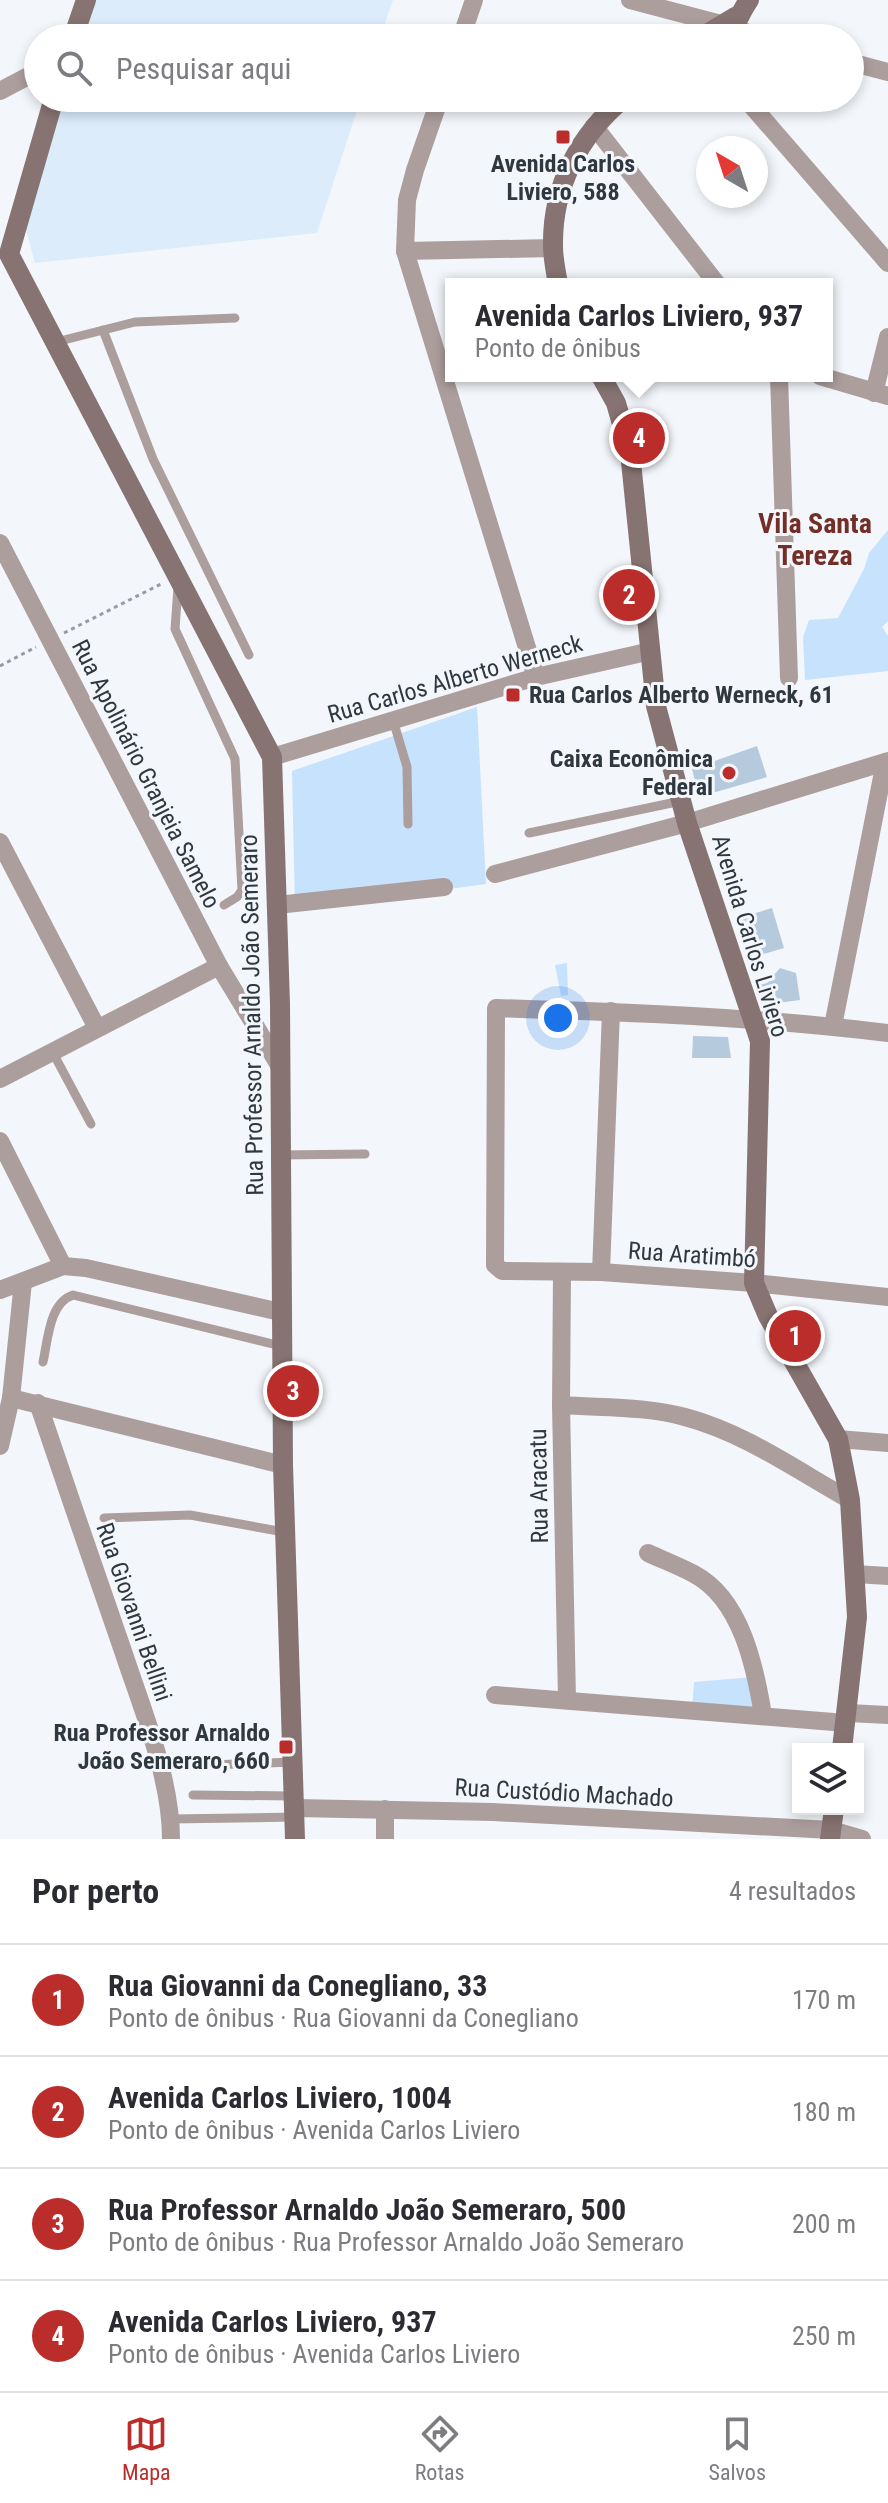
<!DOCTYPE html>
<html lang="pt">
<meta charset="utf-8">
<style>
body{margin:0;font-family:"Roboto Condensed",sans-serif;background:#f7f7f7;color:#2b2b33}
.controls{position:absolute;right:24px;bottom:24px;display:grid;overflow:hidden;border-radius:0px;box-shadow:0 4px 12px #0003}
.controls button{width:72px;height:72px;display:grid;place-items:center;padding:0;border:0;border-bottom:2px solid #e1e1e2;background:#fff;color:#2b2b33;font:40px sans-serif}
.compass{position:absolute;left:696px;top:136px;width:72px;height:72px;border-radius:50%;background:#fff;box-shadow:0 4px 12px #0003;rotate:321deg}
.you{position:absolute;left:558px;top:1018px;width:28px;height:28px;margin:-20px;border:6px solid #fff;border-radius:50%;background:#1a73e8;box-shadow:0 0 0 12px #1a73e833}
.badge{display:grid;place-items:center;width:52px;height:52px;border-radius:50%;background:#bb2d2a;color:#fff;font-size:26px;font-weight:700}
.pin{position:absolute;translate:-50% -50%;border:4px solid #fff;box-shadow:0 2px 8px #0006}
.popup{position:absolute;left:445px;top:278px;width:388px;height:104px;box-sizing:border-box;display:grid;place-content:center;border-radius:0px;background:#fff;filter:drop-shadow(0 2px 6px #0005);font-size:26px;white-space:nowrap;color:#7c7c81}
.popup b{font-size:30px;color:#2b2b33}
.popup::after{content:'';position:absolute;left:50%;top:100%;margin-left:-16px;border:16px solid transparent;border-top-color:#fff}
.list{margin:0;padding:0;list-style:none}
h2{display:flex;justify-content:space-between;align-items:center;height:104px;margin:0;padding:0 32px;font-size:34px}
h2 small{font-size:26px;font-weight:400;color:#7c7c81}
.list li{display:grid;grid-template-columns:52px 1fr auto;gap:24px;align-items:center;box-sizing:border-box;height:112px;padding:0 32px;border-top:2px solid #e1e1e2}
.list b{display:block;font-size:30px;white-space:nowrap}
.list p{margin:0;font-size:26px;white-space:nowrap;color:#7c7c81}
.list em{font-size:26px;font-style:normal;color:#7c7c81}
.icon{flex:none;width:44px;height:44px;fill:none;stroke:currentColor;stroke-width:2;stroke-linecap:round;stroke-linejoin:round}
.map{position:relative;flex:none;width:888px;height:1839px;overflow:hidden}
.search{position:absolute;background:#fff;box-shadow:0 4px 12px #0003;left:24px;right:24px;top:24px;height:88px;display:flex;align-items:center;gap:20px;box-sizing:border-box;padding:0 28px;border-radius:44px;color:#7c7c81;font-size:30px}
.sheet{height:552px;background:#fff}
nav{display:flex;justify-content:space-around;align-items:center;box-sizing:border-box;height:112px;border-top:2px solid #e1e1e2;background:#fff;font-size:22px;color:#7c7c81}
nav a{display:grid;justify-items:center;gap:4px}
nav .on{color:#bb2d2a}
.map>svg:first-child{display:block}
</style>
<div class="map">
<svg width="888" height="1839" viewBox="0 0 888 1839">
<rect width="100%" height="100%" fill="#f3f7fb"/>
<g fill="#dcecfb">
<polygon points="96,0 393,0 380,38 83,38"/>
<polygon points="63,98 361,98 317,233 35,263 23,219"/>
</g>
<g fill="#c7e2fc">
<polygon points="888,530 888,621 882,627 888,636 888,671 805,680 803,637 809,620 838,618 864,569 869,553"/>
<polygon points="477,707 486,884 295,910 292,771"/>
<polygon points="567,963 568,995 561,996 555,965"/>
<polygon points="754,1677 761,1709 692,1709 694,1682"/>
</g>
<g fill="#b5cadd">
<polygon points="674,24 691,29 684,38 677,38"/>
<polygon points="757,746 767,777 699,797 692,769"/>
<polygon points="772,908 784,948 753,957 739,918"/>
<polygon points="780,968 796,973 800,1000 762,1005 755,986 767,983"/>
<polygon points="693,1036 728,1037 731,1058 692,1058"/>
</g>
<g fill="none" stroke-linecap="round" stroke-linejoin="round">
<g stroke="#969ca2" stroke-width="3" stroke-dasharray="4 4" stroke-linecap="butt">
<polyline points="64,633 161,584"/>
<polyline points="0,666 36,647"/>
</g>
<g stroke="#ac9e9d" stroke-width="9">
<polyline points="103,330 153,459 249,655"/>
<polyline points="56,342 135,322 235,318"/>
<polyline points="178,587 175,629 235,759 242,890 237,897 224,905"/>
<polyline points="393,720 407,767 408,824"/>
<polyline points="529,833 681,801"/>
<polyline points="52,1051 91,1124"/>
<polyline points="280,1155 365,1154"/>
<path d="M43,1362c5,-22 6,-59 30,-67l208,51"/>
<polyline points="104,1518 190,1515 284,1532"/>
<polyline points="185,1766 293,1762"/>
<polyline points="193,1795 293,1796"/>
<polyline points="171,1819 296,1817"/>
</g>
<g stroke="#ac9e9d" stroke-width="18">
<polyline points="630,0 721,24 764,38"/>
<polyline points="461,38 474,0"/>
<polyline points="850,62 888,72"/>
<polyline points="0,91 38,71"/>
<polyline points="440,98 415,170 407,200 405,251 536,677"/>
<polyline points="745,98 888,263"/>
<polyline points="594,126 717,284"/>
<polyline points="405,251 553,248"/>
<polyline points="779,376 789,678"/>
<polyline points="820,376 888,396"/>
<polyline points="874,393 888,337"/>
<polyline points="0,543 219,966 279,1065"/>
<polyline points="272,757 536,677 651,651"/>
<polyline points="0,842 97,1028"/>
<polyline points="495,874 687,823 888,761"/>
<polyline points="277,905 444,887"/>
<polyline points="833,1026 885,762"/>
<path d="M888,1033c-130,-16 -261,-21 -392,-25l-1,257 7,6 99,1 153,11 134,14"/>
<polyline points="0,1079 219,966"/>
<polyline points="0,1141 63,1266"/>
<polyline points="562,1272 561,1405 567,1700"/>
<polyline points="601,1272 611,1011"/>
<polyline points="0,1290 63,1266 86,1268 280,1312"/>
<polyline points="11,1398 283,1465"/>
<path d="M38,1403c28,83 56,165 85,248 19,58 48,126 48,188"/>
<path d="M561,1405c40,3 85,1 124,12 60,16 111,53 165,83"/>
<polyline points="838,1439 888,1443"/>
<polyline points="0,1446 11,1398 23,1282"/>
<path d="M648,1553c15,7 31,13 46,21 47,25 61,92 69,141"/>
<polyline points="855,1574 888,1576"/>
<polyline points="495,1695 846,1723"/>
<polyline points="848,1713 888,1715"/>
<polyline points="296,1808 493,1812 831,1830 862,1839"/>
<polyline points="385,1839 385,1809"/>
</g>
<g stroke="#877472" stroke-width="20">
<polyline points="73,38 86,0"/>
<polyline points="700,38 735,17"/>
<path d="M723,38c14,-11 16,-24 26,-38"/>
<polyline points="54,98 9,254 272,757 280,1004 283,1465 295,1839"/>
<path d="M558,284c-2,-12 -5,-25 -5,-38 -1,-59 26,-111 71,-148"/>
<polyline points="601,376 616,403 630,452 656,706 687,823 760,1041 754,1283 768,1316 838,1439 844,1469 850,1500 857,1617 842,1749"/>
<polyline points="830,1839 834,1809"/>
</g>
</g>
<g fill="#bb2d2a" stroke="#f3f7fb" stroke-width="3">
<rect x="555" y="129" width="16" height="16" rx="4"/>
<rect x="505" y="687" width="16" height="16" rx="4"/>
<circle cx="729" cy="773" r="8"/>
<rect x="278" y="1739" width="16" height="16" rx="4"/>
</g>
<g text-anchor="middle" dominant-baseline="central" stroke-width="6" stroke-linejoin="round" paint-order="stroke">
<g font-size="24" font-weight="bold" fill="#2f373f" stroke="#f3f7fb" text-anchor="end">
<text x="563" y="164" text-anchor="middle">Avenida Carlos<tspan x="563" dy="28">Liviero, 588</tspan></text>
<text x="529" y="695" text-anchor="start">Rua Carlos Alberto Werneck, 61</text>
<text x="713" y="759">Caixa Econômica<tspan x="713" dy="28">Federal</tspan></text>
<text x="270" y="1733">Rua Professor Arnaldo<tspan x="270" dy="28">João Semeraro, 660</tspan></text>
</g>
<g font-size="24" fill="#2f373f" stroke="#f3f7fb">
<text transform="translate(455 679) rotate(-16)">Rua Carlos Alberto Werneck</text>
<text transform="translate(146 774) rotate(63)">Rua Apolinário Granjeia Samelo</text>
<text transform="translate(750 936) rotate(73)">Avenida Carlos Liviero</text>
<text transform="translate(252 1015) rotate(-91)">Rua Professor Arnaldo João Semeraro</text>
<text transform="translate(692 1255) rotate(4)">Rua Aratimbó</text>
<text transform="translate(539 1486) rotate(-91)">Rua Aracatu</text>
<text transform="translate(134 1612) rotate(71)">Rua Giovanni Bellini</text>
<text transform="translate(564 1793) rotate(3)">Rua Custódio Machado</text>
</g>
<g font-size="28" font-weight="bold" fill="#742e28" stroke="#f3f7fb">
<text x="815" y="523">Vila Santa<tspan x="815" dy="32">Tereza</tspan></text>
</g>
</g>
</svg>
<div class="controls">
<button><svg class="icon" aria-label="layers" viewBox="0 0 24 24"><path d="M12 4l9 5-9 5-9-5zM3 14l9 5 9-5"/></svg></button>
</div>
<svg class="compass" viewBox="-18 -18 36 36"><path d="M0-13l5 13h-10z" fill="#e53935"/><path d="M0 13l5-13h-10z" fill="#7c7c81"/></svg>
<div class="you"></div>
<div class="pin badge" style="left:795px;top:1336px">1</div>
<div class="pin badge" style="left:629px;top:595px">2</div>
<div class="pin badge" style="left:293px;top:1391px">3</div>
<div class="pin badge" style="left:639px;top:438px">4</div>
<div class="popup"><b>Avenida Carlos Liviero, 937</b>Ponto de ônibus</div>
<div class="search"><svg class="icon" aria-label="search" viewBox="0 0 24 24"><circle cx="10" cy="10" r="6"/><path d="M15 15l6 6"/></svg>Pesquisar aqui</div>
</div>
<section class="sheet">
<h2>Por perto<small>4 resultados</small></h2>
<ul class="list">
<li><span class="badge">1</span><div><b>Rua Giovanni da Conegliano, 33</b><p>Ponto de ônibus · Rua Giovanni da Conegliano</p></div><em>170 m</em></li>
<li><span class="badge">2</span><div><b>Avenida Carlos Liviero, 1004</b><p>Ponto de ônibus · Avenida Carlos Liviero</p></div><em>180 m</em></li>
<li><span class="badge">3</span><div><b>Rua Professor Arnaldo João Semeraro, 500</b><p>Ponto de ônibus · Rua Professor Arnaldo João Semeraro</p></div><em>200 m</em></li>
<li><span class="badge">4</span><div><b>Avenida Carlos Liviero, 937</b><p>Ponto de ônibus · Avenida Carlos Liviero</p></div><em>250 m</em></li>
</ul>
</section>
<nav>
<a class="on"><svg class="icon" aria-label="map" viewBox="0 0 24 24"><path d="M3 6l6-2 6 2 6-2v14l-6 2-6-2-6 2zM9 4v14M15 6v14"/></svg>Mapa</a>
<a><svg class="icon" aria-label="directions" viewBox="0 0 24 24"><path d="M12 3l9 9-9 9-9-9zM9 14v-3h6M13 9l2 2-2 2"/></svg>Rotas</a>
<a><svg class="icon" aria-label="saved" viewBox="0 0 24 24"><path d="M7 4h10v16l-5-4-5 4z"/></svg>Salvos</a>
</nav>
